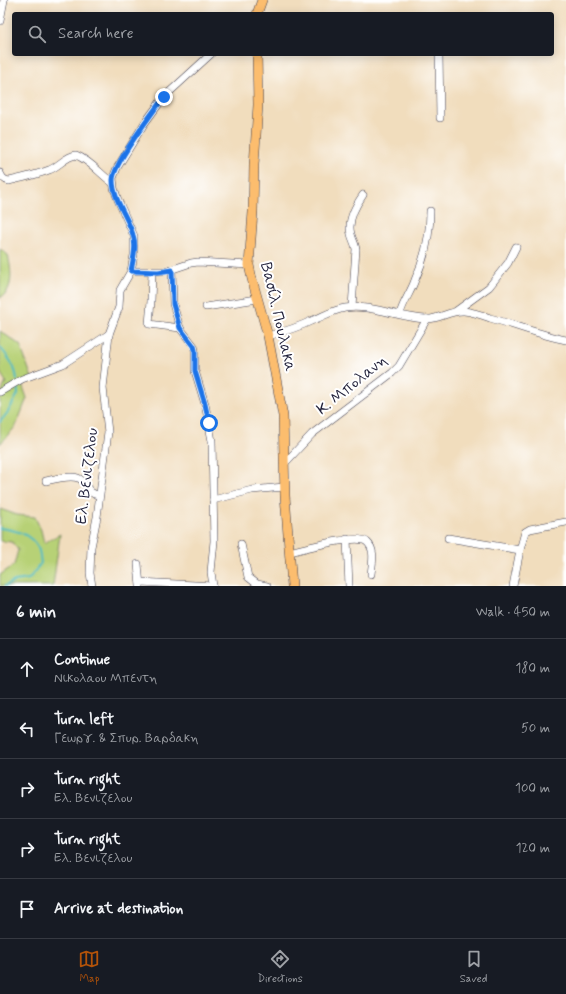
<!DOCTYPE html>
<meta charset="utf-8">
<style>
body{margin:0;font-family:Mynerve,sans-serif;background:#242831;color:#f1f3f6}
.stop{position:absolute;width:12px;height:12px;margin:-9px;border:3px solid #1a73e8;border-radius:50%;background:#fff}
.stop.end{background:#1a73e8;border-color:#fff;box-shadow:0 1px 4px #0008}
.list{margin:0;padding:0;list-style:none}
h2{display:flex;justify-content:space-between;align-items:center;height:52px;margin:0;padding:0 16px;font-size:17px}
h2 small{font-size:13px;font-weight:400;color:#9ea1a6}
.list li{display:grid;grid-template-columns:26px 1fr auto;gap:12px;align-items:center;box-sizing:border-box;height:60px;padding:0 16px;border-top:1px solid #363941}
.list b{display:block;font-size:15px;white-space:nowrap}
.list p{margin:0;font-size:13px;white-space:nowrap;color:#9ea1a6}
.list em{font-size:13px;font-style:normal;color:#9ea1a6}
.icon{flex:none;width:22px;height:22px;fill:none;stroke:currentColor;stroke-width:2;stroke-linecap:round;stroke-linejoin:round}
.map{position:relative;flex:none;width:566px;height:586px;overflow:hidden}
.search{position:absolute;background:#171b24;box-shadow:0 2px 10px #0003;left:12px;right:12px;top:12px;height:44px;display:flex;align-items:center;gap:10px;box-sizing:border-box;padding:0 14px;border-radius:4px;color:#9ea1a6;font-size:15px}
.sheet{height:352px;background:#171b24}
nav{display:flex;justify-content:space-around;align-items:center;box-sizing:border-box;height:56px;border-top:1px solid #363941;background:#171b24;font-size:11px;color:#9ea1a6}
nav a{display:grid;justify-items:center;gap:2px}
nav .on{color:#b45309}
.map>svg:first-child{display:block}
</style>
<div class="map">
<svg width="566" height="586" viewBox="0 0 566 586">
<rect width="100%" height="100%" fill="#fff"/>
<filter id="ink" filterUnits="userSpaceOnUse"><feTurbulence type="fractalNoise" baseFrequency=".025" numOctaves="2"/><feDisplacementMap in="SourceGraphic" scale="8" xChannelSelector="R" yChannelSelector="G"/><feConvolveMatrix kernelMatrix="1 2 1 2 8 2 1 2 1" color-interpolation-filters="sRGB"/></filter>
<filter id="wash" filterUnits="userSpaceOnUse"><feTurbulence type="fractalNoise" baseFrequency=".012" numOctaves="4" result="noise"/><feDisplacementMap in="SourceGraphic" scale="16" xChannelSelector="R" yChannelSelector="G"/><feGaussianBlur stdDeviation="0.9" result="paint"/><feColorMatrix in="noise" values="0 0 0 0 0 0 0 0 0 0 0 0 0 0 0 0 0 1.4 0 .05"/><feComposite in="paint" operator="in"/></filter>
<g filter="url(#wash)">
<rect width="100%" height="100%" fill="#f1ddbd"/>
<g fill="#b7d176" stroke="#6c7a58">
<path d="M0,249l8,6c3,14 7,34 -8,43z"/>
<polygon points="0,331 20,345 32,378 22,384 27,398 16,426 0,444 0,395 6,382 0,372"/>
<polygon points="0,509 17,515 35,517 41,530 44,543 60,534 53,586 0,586 0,575 14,565 18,550 12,542 0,541"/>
</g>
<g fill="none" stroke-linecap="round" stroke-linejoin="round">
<g stroke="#4ebcc4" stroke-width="2">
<path d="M0,347c8,10 16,20 17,33"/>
<polyline points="0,422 8,412 18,394 17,384"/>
<path d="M0,528c15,2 30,5 38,20 2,4 2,10 3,15l-12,16 -14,2 -10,5"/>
</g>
</g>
</g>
<g filter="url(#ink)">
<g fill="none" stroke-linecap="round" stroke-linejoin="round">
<g stroke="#413e4e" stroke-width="8">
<g id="minor">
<polyline points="0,21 4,0"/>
<polyline points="439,54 440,118"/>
<path d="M0,173c2,5 4,7 9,8 13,-3 27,-6 40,-11 9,-3 17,-14 27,-15 15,6 24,19 37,28"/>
<polyline points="172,270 173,304 180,328 194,346 195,350 195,371 205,404 212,441 214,541 211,572 213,586"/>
<polyline points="131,271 167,271 191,263 198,262 249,265"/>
<polyline points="152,272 151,301 149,324 180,328"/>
<polyline points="206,307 257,299"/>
<path d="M352,307l4,-58c-1,-6 -4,-10 -5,-15 -4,-13 5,-29 12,-39"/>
<polyline points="456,311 489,287 508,263 516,247"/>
<path d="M400,314c3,-12 11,-22 15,-34 10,-22 15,-45 15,-69"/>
<path d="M268,336c15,-4 29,-8 43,-15 11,-4 22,-11 34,-13 27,-4 54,10 81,11 12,1 24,-9 38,-8 9,1 18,4 26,7 26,7 50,17 76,22"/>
<polyline points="0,392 22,379 63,364 109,334"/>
<polyline points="284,464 312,434 392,373 399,366 427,319"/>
<path d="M46,481c9,-2 23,-6 32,-3 10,3 7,16 21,17"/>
<polyline points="213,500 252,490 284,487"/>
<polyline points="448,538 520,550 525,532 530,529 566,522"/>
<polyline points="347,539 349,586"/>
<polyline points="241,544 248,577 257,584 267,586"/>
<path d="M289,552c14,-3 69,-19 78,-10 9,8 5,22 4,32"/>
<polyline points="138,564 140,586"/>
<polyline points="140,582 213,586"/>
<polyline points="92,586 90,573 91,547 97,517 108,432 103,388 109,334 119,307 120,290 131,271 134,255 134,236 118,200 114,188 113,178 117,168 144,124 164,97 211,54"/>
<polyline points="513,586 520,550"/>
</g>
</g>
<g stroke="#413e4e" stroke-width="10">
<g id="major">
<polyline points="257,14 262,0"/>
<polyline points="257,54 258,105 254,165 253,212 249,265 252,279 268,336 283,416 285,496 292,586"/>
</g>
</g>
<use href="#minor" stroke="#fff" stroke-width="7"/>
<use href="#major" stroke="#fcbd6e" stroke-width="9"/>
</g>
</g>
<g fill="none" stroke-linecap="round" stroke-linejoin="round" filter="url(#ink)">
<path stroke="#1a73e8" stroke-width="5" d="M164,97c-11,15 -51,67 -51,83 0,20 15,37 20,55 4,11 0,25 -2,36l27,1 14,-2 1,34 7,24 14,18 1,4v21l10,33 4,19"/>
</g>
<g text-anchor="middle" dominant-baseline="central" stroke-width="4" stroke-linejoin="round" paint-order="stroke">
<g font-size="16" fill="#22223b" stroke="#fff">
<text transform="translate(278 317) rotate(77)">Βασίλ. Πουλακα</text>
<text transform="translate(352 385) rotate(-39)">Κ. Μπολανη</text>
<text transform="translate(87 476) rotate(-83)">Ελ. Βενιζελου</text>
</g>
</g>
</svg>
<div class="stop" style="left:209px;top:423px"></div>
<div class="stop end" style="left:164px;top:97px"></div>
<div class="search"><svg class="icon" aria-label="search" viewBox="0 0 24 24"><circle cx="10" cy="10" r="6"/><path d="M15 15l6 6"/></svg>Search here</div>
</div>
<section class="sheet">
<h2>6 min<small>Walk · 450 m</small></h2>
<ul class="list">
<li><svg class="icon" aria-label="ahead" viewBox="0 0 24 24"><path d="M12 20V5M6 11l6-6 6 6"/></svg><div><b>Continue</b><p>Νικολαου Μπεντη</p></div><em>180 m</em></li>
<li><svg class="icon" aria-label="left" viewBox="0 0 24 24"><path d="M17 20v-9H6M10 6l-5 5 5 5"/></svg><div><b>Turn left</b><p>Γεωργ. &amp; Σπυρ. Βαρδακη</p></div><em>50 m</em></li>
<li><svg class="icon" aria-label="right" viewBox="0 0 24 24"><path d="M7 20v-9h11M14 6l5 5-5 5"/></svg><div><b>Turn right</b><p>Ελ. Βενιζελου</p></div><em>100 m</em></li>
<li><svg class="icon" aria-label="right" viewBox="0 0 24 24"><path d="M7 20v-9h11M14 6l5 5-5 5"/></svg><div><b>Turn right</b><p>Ελ. Βενιζελου</p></div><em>120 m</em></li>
<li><svg class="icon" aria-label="arrive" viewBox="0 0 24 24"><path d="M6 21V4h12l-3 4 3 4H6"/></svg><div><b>Arrive at destination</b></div></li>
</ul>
</section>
<nav>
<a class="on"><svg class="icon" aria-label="map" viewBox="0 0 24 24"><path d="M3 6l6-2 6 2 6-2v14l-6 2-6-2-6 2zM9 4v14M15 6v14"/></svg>Map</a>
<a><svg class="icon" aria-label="directions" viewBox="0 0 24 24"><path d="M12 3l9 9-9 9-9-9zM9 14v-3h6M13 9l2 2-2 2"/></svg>Directions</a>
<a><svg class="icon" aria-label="saved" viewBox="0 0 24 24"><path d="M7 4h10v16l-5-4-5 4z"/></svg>Saved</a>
</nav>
